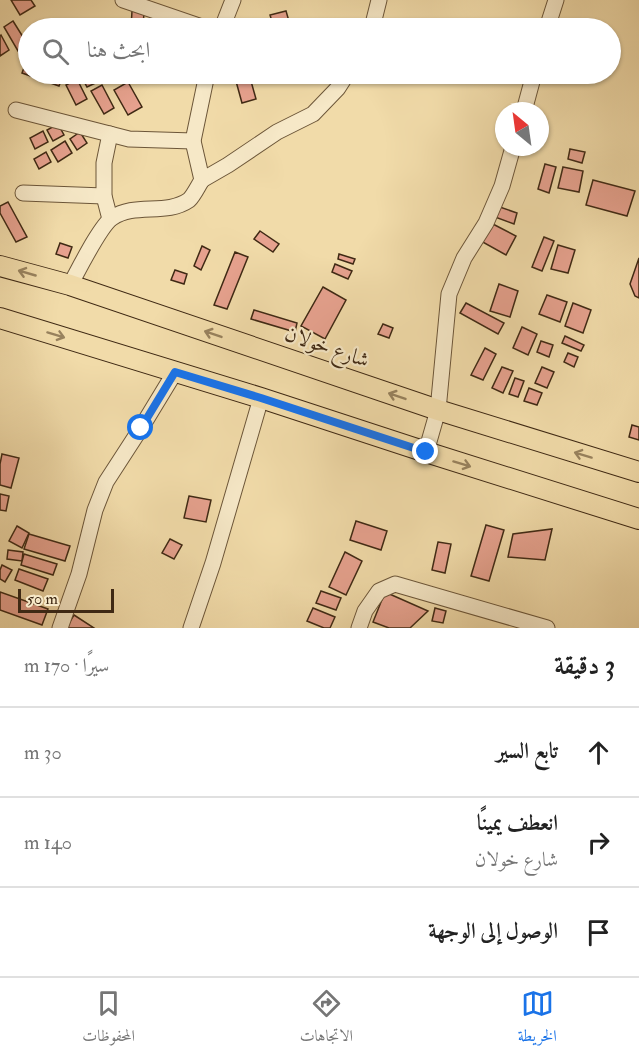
<!DOCTYPE html>
<html lang="ar">
<meta charset="utf-8">
<style>
body{margin:0;font-family:"IM FELL Double Pica",Amiri,serif;background:#f6f6f6;color:#222;direction:rtl}
.compass{position:absolute;left:495px;top:102px;width:54px;height:54px;border-radius:50%;background:#fff;box-shadow:0 2px 4px #0004;rotate:331deg}
.scale{position:absolute;left:18px;bottom:15px;width:96px;box-sizing:border-box;padding-left:6px;border:3px solid #3f2914;border-top:0;font-size:16px;line-height:21px;white-space:nowrap;color:#3f2914;-webkit-text-stroke:4px #f6e8c7;paint-order:stroke}
.stop{position:absolute;width:18px;height:18px;margin:-14px;border:4px solid #1a73e8;border-radius:50%;background:#fff}
.stop.end{background:#1a73e8;border-color:#fff;box-shadow:0 2px 6px #0008}
.list{margin:0;padding:0;list-style:none}
h2{display:flex;justify-content:space-between;align-items:center;height:78px;margin:0;padding:0 24px;font-size:26px}
h2 small{font-size:20px;font-weight:400;color:#767676}
.list li{display:grid;grid-template-columns:39px 1fr auto;gap:18px;align-items:center;box-sizing:border-box;height:90px;padding:0 24px;border-top:2px solid #e0e0e0}
.list b{display:block;font-size:22px;white-space:nowrap}
.list p{margin:0;font-size:20px;white-space:nowrap;color:#767676}
.list em{font-size:20px;font-style:normal;color:#767676}
.icon{flex:none;width:33px;height:33px;fill:none;stroke:currentColor;stroke-width:2;stroke-linecap:round;stroke-linejoin:round}
.map{position:relative;flex:none;width:639px;height:628px;overflow:hidden;direction:ltr}
.search{position:absolute;background:#fff;box-shadow:0 2px 4px #0004;left:18px;right:18px;top:18px;height:66px;display:flex;align-items:center;gap:15px;box-sizing:border-box;padding:0 21px;border-radius:33px;color:#767676;font-size:22px}
.sheet{height:348px;background:#fff}
nav{display:flex;justify-content:space-around;align-items:center;box-sizing:border-box;height:84px;border-top:2px solid #e0e0e0;background:#fff;font-size:16px;color:#767676}
nav a{display:grid;justify-items:center;gap:3px}
nav .on{color:#1a73e8}
.map>svg:first-child{display:block}
</style>
<div class="map">
<svg width="639" height="628" viewBox="0 0 639 628">
<rect width="100%" height="100%" fill="#f1dba9"/>
<filter id="stains"><feTurbulence type="fractalNoise" baseFrequency=".00333" numOctaves="4"/><feColorMatrix values="0 0 0 0 .2 0 0 0 0 .09 0 0 0 0 .02 0 0 0 .5 -.17"/></filter>
<radialGradient id="worn" r=".72"><stop offset=".6" stop-color="#630" stop-opacity="0"/><stop offset="1" stop-color="#630" stop-opacity=".3"/></radialGradient>
<g fill="#e7a28f" stroke="#3f2914" stroke-width="1.5">
<polygon points="11,0 31,0 35,6 20,15"/>
<polygon points="132,11 144,12 143,28 131,28"/>
<polygon points="286,11 291,28 274,28 270,15"/>
<polygon points="13,21 28,45 18,51 4,27"/>
<polygon points="1,35 9,50 0,56 0,36"/>
<polygon points="25,65 28,65 28,74 58,74 62,78 59,86 22,73"/>
<polygon points="80,74 96,74 100,81 87,87"/>
<polygon points="234,74 249,74 256,99 242,103"/>
<polygon points="77,79 87,99 76,105 66,85"/>
<polygon points="128,82 142,107 128,115 114,90"/>
<polygon points="102,85 114,108 104,114 91,91"/>
<polygon points="58,124 64,135 53,141 47,130"/>
<polygon points="43,131 48,142 35,149 30,138"/>
<polygon points="80,132 87,143 77,150 70,139"/>
<polygon points="65,141 72,153 58,162 51,150"/>
<polygon points="570,149 585,152 582,163 568,159"/>
<polygon points="46,152 51,162 39,169 34,159"/>
<polygon points="545,164 556,167 549,193 538,189"/>
<polygon points="563,167 583,171 579,192 558,188"/>
<polygon points="593,180 635,191 627,216 586,205"/>
<polygon points="8,202 27,237 16,242 0,213 0,206"/>
<polygon points="491,204 517,213 514,224 487,214"/>
<polygon points="489,222 516,236 506,255 479,240"/>
<polygon points="260,231 279,244 273,252 254,239"/>
<polygon points="544,237 554,241 542,271 532,267"/>
<polygon points="60,243 72,247 68,258 56,254"/>
<polygon points="558,245 575,250 568,273 551,269"/>
<polygon points="202,246 210,250 201,270 194,266"/>
<polygon points="235,252 248,257 227,309 214,305"/>
<polygon points="339,254 355,259 353,264 338,259"/>
<polygon points="639,258 639,298 635,296 630,284"/>
<polygon points="335,264 352,271 348,279 332,272"/>
<polygon points="175,270 187,274 184,284 171,280"/>
<polygon points="499,284 518,291 510,317 490,311"/>
<polygon points="323,287 346,300 325,339 301,326"/>
<polygon points="547,295 567,302 560,322 539,314"/>
<polygon points="466,303 504,323 498,334 460,313"/>
<polygon points="573,303 591,310 583,333 565,326"/>
<polygon points="254,310 297,323 295,332 251,319"/>
<polygon points="383,324 393,328 389,338 378,334"/>
<polygon points="522,327 537,334 528,355 513,348"/>
<polygon points="565,336 584,345 581,351 562,343"/>
<polygon points="541,341 553,345 549,357 537,352"/>
<polygon points="485,348 496,354 483,380 471,375"/>
<polygon points="568,353 578,357 574,367 564,362"/>
<polygon points="502,367 513,371 503,393 492,388"/>
<polygon points="542,367 554,372 547,388 535,383"/>
<polygon points="515,378 524,381 518,397 509,394"/>
<polygon points="529,388 542,393 537,405 524,401"/>
<polygon points="632,425 639,427 639,440 629,437"/>
<polygon points="2,454 19,458 11,488 0,485 0,464"/>
<polygon points="0,494 9,496 6,511 0,510"/>
<polygon points="189,496 211,500 206,522 184,518"/>
<polygon points="356,521 387,531 381,550 350,540"/>
<polygon points="486,525 504,530 489,581 471,576"/>
<polygon points="17,526 29,533 22,548 9,541"/>
<polygon points="552,529 545,560 508,557 513,534"/>
<polygon points="29,534 70,546 65,561 24,549"/>
<polygon points="170,539 182,545 174,559 162,553"/>
<polygon points="438,542 451,544 445,573 432,570"/>
<polygon points="8,550 23,552 22,561 7,559"/>
<polygon points="345,552 362,561 346,595 329,587"/>
<polygon points="24,554 57,564 53,575 21,565"/>
<polygon points="2,565 12,570 5,582 0,579 0,570"/>
<polygon points="19,569 48,579 43,591 15,580"/>
<polygon points="321,591 341,598 336,610 316,603"/>
<polygon points="0,592 48,609 42,625 0,610"/>
<polygon points="385,592 428,611 410,628 389,628 373,622"/>
<polygon points="313,608 335,617 330,628 324,628 307,621"/>
<polygon points="435,608 446,611 443,623 432,621"/>
<polygon points="74,615 94,628 66,628"/>
</g>
<g fill="none" stroke-linecap="round" stroke-linejoin="round">
<g stroke="#6c5639" stroke-width="17">
<g id="minor">
<polyline points="123,0 205,28"/>
<polyline points="222,28 233,0"/>
<polyline points="372,28 379,0"/>
<polyline points="547,28 556,0"/>
<polyline points="16,110 129,139 193,141"/>
<polyline points="524,111 534,74"/>
<polyline points="202,180 228,165 277,132 313,114 338,88 347,74"/>
<polyline points="23,193 104,196"/>
<polyline points="110,219 104,196 104,163 110,134"/>
<path d="M70,285c8,-14 30,-59 42,-67 23,-16 54,-2 77,-18 5,-5 9,-14 13,-20l-9,-39 14,-67"/>
<polyline points="426,452 438,410 449,294 464,258 486,223 502,186 513,147"/>
<polyline points="60,628 79,574 95,510 106,482 141,428 175,372"/>
<polyline points="191,628 213,563 261,398"/>
<polyline points="359,628 365,611 379,591 395,584 547,628"/>
</g>
</g>
<g stroke="#3f2914" stroke-width="22">
<g id="major">
<polyline points="0,266 70,285 438,410 639,472"/>
<polyline points="0,318 261,398 426,452 639,519"/>
</g>
</g>
<use href="#minor" stroke="#f6e8c7" stroke-width="15"/>
<use href="#major" stroke="#f1dba9" stroke-width="20"/>
</g>
<defs><path id="oneway-shaft" d="M-6 0H5M1.5-3L5.5 0L1.5 3" fill="none" stroke-width="1.6" stroke-linecap="round" stroke-linejoin="round" transform="scale(1.5)"/></defs>
<g stroke="#98825e">
<use href="#oneway-shaft" transform="translate(27 273) rotate(-164)"/>
<use href="#oneway-shaft" transform="translate(213 334) rotate(-161)"/>
<use href="#oneway-shaft" transform="translate(56 335) rotate(17)"/>
<use href="#oneway-shaft" transform="translate(397 396) rotate(-161)"/>
<use href="#oneway-shaft" transform="translate(583 455) rotate(-163)"/>
<use href="#oneway-shaft" transform="translate(462 464) rotate(17)"/>
</g>
<g fill="none" stroke-linecap="round" stroke-linejoin="round">
<polyline stroke="#1a73e8" stroke-width="8" points="141,428 175,372 261,398 426,452"/>
</g>
<g text-anchor="middle" dominant-baseline="central" stroke-width="4.5" stroke-linejoin="round" paint-order="stroke">
<g font-size="21" fill="#3f2914" stroke="#f6e8c7">
<text transform="translate(327 347) rotate(19)">شارع خولان</text>
</g>
</g>
<rect width="100%" height="100%" filter="url(#stains)"/>
<rect width="100%" height="100%" fill="url(#worn)"/>
</svg>
<svg class="compass" viewBox="-18 -18 36 36"><path d="M0-13l5 13h-10z" fill="#e53935"/><path d="M0 13l5-13h-10z" fill="#767676"/></svg>
<div class="scale">50 m</div>
<div class="stop" style="left:141px;top:428px"></div>
<div class="stop end" style="left:426px;top:452px"></div>
<div class="search"><svg class="icon" aria-label="search" viewBox="0 0 24 24"><circle cx="10" cy="10" r="6"/><path d="M15 15l6 6"/></svg>ابحث هنا</div>
</div>
<section class="sheet">
<h2>3 دقيقة<small>سيرًا · 170 m</small></h2>
<ul class="list">
<li><svg class="icon" aria-label="ahead" viewBox="0 0 24 24"><path d="M12 20V5M6 11l6-6 6 6"/></svg><div><b>تابع السير</b></div><em>30 m</em></li>
<li><svg class="icon" aria-label="right" viewBox="0 0 24 24"><path d="M7 20v-9h11M14 6l5 5-5 5"/></svg><div><b>انعطف يمينًا</b><p>شارع خولان</p></div><em>140 m</em></li>
<li><svg class="icon" aria-label="arrive" viewBox="0 0 24 24"><path d="M6 21V4h12l-3 4 3 4H6"/></svg><div><b>الوصول إلى الوجهة</b></div></li>
</ul>
</section>
<nav>
<a class="on"><svg class="icon" aria-label="map" viewBox="0 0 24 24"><path d="M3 6l6-2 6 2 6-2v14l-6 2-6-2-6 2zM9 4v14M15 6v14"/></svg>الخريطة</a>
<a><svg class="icon" aria-label="directions" viewBox="0 0 24 24"><path d="M12 3l9 9-9 9-9-9zM9 14v-3h6M13 9l2 2-2 2"/></svg>الاتجاهات</a>
<a><svg class="icon" aria-label="saved" viewBox="0 0 24 24"><path d="M7 4h10v16l-5-4-5 4z"/></svg>المحفوظات</a>
</nav>
